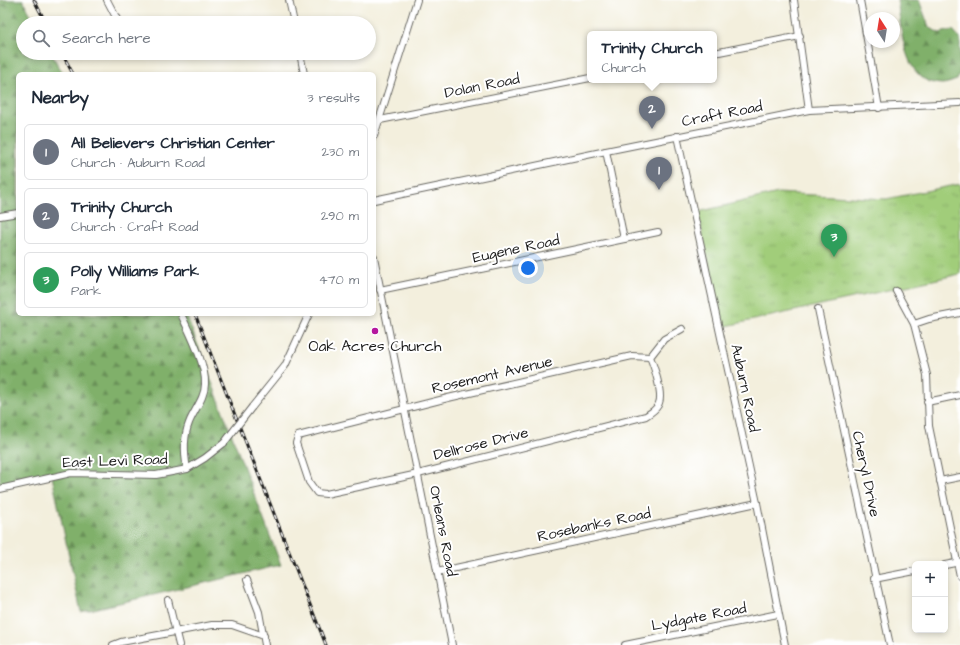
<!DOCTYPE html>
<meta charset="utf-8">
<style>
body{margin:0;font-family:"Architects Daughter",sans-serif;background:#f2f2f3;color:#1f2937}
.controls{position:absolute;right:12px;bottom:12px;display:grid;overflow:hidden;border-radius:6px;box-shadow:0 2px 6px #0003}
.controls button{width:36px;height:36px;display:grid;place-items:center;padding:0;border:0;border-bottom:1px solid #e0e1e3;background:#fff;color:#1f2937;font:20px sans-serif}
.compass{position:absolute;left:864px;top:12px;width:36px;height:36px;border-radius:50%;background:#fff;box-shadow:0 2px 6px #0003;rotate:348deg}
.you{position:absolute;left:528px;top:268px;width:14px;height:14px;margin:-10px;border:3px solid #fff;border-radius:50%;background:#1a73e8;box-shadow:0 0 0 6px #1a73e833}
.badge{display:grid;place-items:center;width:26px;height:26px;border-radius:50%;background:#b5179e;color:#fff;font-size:13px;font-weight:700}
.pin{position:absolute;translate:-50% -33px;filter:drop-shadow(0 1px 2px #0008)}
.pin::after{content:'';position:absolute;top:21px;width:14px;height:12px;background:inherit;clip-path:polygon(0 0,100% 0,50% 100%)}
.popup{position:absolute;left:587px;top:31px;width:130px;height:52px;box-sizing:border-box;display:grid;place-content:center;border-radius:6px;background:#fff;filter:drop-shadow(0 1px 3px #0005);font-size:13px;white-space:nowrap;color:#747a83}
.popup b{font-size:15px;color:#1f2937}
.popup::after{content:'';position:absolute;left:50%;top:100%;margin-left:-8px;border:8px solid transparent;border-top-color:#fff}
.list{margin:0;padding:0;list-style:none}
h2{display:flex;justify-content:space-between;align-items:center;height:52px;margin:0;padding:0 16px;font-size:17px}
h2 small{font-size:13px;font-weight:400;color:#747a83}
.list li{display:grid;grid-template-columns:26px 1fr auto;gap:12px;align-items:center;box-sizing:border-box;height:56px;margin:0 8px 8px;padding:0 8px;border:1px solid #e0e1e3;border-radius:6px}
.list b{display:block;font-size:15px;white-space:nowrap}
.list p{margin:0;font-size:13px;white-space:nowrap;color:#747a83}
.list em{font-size:13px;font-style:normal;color:#747a83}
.icon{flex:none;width:22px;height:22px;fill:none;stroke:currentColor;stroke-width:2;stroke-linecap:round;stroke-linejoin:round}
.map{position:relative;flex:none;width:960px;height:645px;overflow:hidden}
.search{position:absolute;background:#fff;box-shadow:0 2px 6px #0003;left:16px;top:16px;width:360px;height:44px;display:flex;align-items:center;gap:10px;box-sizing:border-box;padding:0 14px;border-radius:22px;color:#747a83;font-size:15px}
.panel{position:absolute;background:#fff;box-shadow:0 2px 6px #0003;left:16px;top:72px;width:360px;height:244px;border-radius:6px}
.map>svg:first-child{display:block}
</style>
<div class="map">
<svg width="960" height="645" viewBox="0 0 960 645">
<defs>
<pattern id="forest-firs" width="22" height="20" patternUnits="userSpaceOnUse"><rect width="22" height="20" fill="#80b06a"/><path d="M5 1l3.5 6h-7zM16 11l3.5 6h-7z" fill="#688e56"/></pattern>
<pattern id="park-tufts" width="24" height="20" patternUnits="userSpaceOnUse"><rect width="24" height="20" fill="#a1cd7a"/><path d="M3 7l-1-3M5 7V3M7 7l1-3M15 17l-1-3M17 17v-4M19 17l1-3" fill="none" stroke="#8aaf69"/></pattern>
</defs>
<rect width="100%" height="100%" fill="#fff"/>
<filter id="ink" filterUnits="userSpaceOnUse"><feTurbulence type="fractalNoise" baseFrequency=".025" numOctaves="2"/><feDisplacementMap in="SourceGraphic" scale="8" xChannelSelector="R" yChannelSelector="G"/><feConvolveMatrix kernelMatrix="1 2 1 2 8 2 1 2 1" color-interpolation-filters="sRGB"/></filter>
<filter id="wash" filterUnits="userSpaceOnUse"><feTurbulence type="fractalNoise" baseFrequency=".012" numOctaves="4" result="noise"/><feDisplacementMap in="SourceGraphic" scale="16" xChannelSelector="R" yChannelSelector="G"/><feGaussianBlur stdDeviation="0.9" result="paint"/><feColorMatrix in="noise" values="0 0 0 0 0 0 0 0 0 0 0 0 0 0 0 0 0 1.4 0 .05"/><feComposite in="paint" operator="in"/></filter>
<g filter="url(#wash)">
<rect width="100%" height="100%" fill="#f3efdd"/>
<g fill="url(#forest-firs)" stroke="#4e6643">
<polygon points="0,0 23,0 35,23 23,23 23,53 51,53 63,74 18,74 18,314 186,314 281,565 81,612 51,472 0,485"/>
<path d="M897,0h22l10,27 10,6 14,-3 7,8v35l-3,7c-4,1 -10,4 -15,4 -40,0 -40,-56 -45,-84z"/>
</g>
<polygon fill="url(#park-tufts)" stroke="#5e744b" points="960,184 960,274 722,327 698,212 778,193 886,199"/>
</g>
<g filter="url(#ink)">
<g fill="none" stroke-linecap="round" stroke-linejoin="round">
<g stroke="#676660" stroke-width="8">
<g id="minor">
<polyline points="107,0 119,23"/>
<polyline points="289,0 294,23"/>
<polyline points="794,0 809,110"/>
<polyline points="860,0 879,108"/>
<polyline points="300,53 304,74"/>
<polyline points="714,53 800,36"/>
<polyline points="380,120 590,78"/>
<polyline points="374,136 417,0"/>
<polyline points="677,136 757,503 785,645"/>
<polyline points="606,151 624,239"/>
<polyline points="374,200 606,151 809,110 960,103"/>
<polyline points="0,216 18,213"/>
<polyline points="374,257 452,645"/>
<polyline points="380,290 658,232"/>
<polyline points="896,291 914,324 927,375 929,426 960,576"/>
<polyline points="818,309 890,645"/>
<path d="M181,314c8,18 25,50 24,70 0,14 -11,26 -16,39 -6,15 -5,30 -2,46"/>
<polyline points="914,324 929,319 960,313"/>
<path d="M650,357c4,9 13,37 9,46 -2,7 -8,9 -13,13l-228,58 -92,20 -9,-1 -8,-11 -13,-39 2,-7 150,-38 184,-42 18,1 14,-18 18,-10"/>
<polyline points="927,402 960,395"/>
<polyline points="252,407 285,366 309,314"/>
<polyline points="940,481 960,477"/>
<polyline points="0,489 71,473 156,475 177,471 187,469 205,458 224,443"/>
<polyline points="945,565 960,562"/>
<polyline points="437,572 757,503"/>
<polyline points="874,579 915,571"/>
<polyline points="247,580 259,612 265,645"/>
<polyline points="168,600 179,645"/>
<polyline points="113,645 121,642 212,625 232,625 264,636"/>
<polyline points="625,645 778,614"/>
</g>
</g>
<use href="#minor" stroke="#fff" stroke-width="6"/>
<g stroke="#1c1c1c" stroke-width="3">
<g id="rail">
<polyline points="34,0 46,23"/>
<polyline points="62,53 73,74"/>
<polyline points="195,314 326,645"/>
</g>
</g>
<use href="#rail" stroke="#fff" stroke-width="1.5" stroke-dasharray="4.5" stroke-linecap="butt"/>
<g stroke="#676660" stroke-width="8" stroke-linecap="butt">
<polyline id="minor-bridge" points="224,443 252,407"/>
</g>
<use href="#minor-bridge" stroke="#fff" stroke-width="6"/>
</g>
</g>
<circle fill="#b5179e" stroke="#fff" stroke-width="1.5" cx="375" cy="331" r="4"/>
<g text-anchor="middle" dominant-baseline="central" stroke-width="4" stroke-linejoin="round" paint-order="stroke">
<g font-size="15" fill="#1c1c1c" stroke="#fff">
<text transform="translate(482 86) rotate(-11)">Dolan Road</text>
<text transform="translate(722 114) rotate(-11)">Craft Road</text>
<text transform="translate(516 249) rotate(-12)">Eugene Road</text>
<text transform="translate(492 375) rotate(-13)">Rosemont Avenue</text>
<text transform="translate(745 388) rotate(78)">Auburn Road</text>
<text transform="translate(481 444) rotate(-14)">Dellrose Drive</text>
<text transform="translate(115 461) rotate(-2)">East Levi Road</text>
<text transform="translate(866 474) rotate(78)">Cheryl Drive</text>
<text transform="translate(594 525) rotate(-12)">Rosebanks Road</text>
<text transform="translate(443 531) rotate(79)">Orleans Road</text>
<text transform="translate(699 617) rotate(-11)">Lydgate Road</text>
</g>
<g font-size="15" fill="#1c1c1c" stroke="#fff">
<text x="375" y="346">Oak Acres Church</text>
</g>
</g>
</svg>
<div class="controls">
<button>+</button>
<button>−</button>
</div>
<svg class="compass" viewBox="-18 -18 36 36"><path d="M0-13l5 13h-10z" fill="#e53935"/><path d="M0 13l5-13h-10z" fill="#747a83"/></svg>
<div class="you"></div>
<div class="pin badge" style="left:659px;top:190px;background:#6b7280">1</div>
<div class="pin badge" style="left:652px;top:129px;background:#6b7280">2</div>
<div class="popup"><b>Trinity Church</b>Church</div>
<div class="pin badge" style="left:834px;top:257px;background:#2e9e5b">3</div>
<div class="search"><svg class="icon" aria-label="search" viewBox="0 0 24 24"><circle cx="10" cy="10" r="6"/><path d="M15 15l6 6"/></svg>Search here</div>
<section class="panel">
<h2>Nearby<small>3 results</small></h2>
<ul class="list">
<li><span class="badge" style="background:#6b7280">1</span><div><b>All Believers Christian Center</b><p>Church · Auburn Road</p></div><em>230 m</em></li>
<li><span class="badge" style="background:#6b7280">2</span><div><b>Trinity Church</b><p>Church · Craft Road</p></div><em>290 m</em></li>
<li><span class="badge" style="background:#2e9e5b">3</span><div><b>Polly Williams Park</b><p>Park</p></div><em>470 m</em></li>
</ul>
</section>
</div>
